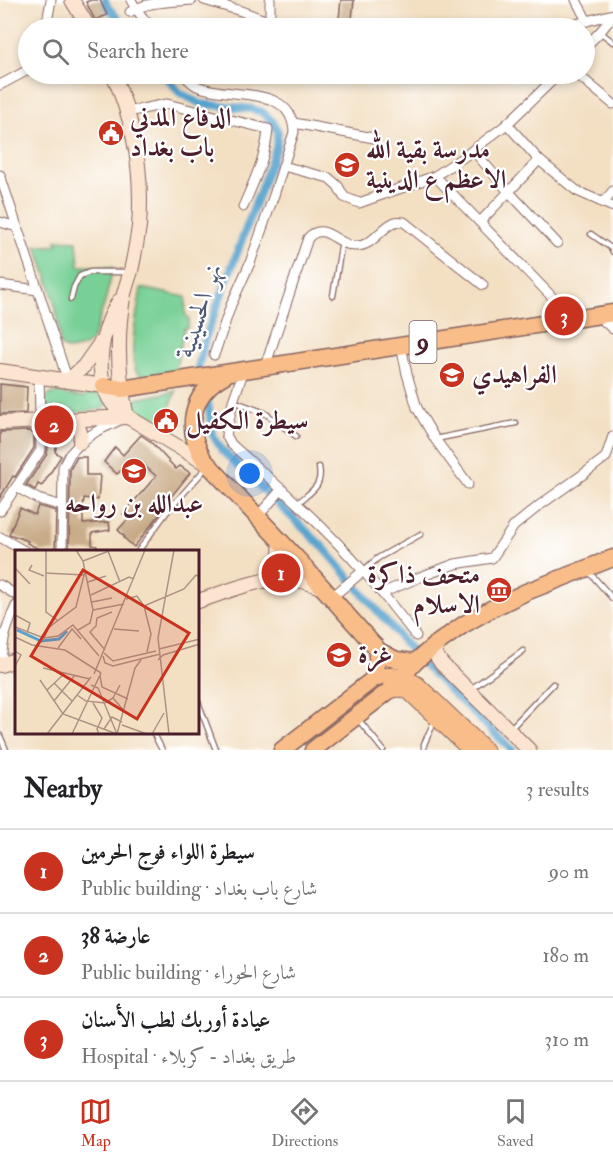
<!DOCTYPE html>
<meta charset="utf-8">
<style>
body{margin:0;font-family:"IM FELL Double Pica",Amiri,serif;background:#f2f2f2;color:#202124}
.you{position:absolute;left:250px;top:474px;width:21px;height:21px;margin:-15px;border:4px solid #fff;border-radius:50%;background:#1a73e8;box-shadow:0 0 0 9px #1a73e833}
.badge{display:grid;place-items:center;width:39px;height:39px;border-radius:50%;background:#c8321e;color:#fff;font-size:20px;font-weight:700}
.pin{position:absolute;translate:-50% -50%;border:3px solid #fff;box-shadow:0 2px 6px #0006}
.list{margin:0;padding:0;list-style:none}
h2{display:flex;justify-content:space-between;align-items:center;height:78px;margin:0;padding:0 24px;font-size:26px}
h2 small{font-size:20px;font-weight:400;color:#757577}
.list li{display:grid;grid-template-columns:39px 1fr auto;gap:18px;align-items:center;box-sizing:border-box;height:84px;padding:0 24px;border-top:2px solid #e0e0e0}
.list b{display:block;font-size:22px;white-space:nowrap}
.list p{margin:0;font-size:20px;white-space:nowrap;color:#757577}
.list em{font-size:20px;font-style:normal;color:#757577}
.icon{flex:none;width:33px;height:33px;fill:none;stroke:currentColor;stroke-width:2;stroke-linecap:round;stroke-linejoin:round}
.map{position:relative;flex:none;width:613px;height:750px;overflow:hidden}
.search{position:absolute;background:#fff;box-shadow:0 3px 9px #0003;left:18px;right:18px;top:18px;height:66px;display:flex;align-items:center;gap:15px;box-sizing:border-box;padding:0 21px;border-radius:33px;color:#757577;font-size:22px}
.sheet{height:330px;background:#fff}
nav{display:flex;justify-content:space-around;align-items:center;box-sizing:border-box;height:84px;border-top:2px solid #e0e0e0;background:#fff;font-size:16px;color:#757577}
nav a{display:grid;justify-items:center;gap:3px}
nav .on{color:#c8321e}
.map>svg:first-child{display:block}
</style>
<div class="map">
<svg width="613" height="750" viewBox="0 0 613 750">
<rect width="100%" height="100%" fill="#fff"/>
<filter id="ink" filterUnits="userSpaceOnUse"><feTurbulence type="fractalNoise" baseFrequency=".0167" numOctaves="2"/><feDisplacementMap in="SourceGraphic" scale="12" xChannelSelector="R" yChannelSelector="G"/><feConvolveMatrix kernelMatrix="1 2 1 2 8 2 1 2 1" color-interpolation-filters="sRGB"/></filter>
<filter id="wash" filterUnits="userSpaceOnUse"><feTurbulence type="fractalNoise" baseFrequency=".008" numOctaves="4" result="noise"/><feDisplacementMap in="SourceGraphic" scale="24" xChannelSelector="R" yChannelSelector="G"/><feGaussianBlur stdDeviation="1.35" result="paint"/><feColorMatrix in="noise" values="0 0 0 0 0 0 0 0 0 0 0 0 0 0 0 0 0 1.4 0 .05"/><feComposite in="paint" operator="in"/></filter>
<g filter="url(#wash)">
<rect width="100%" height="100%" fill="#f3dfc2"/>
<g fill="#78d096" stroke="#617860" stroke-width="1.5">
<path d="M56,240l21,1 2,25 34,1 -8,35 -13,38 -9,7 -14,3 -9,-4c0,-33 -12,-70 -24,-100h13l8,-1z"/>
<path d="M141,288l45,9 -1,17 4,5 -1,8 -4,2 -9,44 -31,3 -7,-3c-10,-18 1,-63 4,-85z"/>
<path d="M176,391c-7,17 -11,26 -6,44l-15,-11 -21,-8 -6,-11 4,-5z"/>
<path d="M55,393l29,4 5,-4c10,0 14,1 18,10l-1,4 -4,2c-9,1 -77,15 -53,-14z"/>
</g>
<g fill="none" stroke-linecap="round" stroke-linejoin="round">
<g stroke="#55a2ce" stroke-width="8">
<polyline points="105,0 107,6 126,28"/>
<polyline points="163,74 180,93 201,104 252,109 262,112 272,121 278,132 276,148 205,339 198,367 201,378"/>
<polyline points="205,393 208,402 212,434 222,450 324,548 414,654"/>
<polyline points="424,665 512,750"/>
</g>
</g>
<g id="blocks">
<g fill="#c8aa86">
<polygon points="91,0 100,0 107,15 95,20 86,2"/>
<polygon points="341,0 354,0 351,28 338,28"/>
<polygon points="0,384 27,387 26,413 0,414"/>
<polygon points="29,431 34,434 34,448 15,477 13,476 0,498 0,432"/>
<polygon points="141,435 150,441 176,469 180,466 190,473 170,498 171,500 134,547 124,538 125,537 118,530 129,518 123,514 156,476 138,460 128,470 126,469 124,471 123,469 117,474 104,462 115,447 123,455"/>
<polygon points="49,437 58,440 55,452 61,456 42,486 38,484 35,490 26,485 47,454"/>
<polygon points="77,457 86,457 86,475 100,475 98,500 84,498 83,507 83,524 109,522 110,530 92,533 92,545 97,546 96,552 81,551 81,552 69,552 70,469"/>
<polygon points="38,506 56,511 55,552 39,552 39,549 27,543 28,541 9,534 20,508 35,515"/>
</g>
</g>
</g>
<g filter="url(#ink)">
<use href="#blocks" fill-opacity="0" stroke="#856260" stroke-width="1.5"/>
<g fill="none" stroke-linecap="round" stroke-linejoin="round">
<g stroke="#856260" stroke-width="7">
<g id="lane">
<polyline points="600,32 613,42"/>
<polyline points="591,234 611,248 613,252"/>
<polyline points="333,296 342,241"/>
<polyline points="71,299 74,287 80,276 90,272 128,272"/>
<polyline points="233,401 265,413 296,436"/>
<polyline points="435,439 516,423"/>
<path d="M298,503c13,-12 25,-16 21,-36"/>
<polyline points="139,550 166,513 206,468"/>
<polyline points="363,571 378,558 421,534"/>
<polyline points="589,572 613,599"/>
<polyline points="471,689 523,651"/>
<polyline points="198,702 216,750"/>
<polyline points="358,719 383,750"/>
<polyline points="511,728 553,684"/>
<polyline points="154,734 162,750"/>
<polyline points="0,736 6,750"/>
<polyline points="424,750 424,744 435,720"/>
</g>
</g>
<g stroke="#856260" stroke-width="11">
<g id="street">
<polyline points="131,0 136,9 151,28"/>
<polyline points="204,0 241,11 286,28"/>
<polyline points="576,0 587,21"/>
<path d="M130,12c17,-11 42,-10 62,-12"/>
<polyline points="270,22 270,0"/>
<polyline points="46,28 51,0"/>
<polyline points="561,28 613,14"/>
<polyline points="584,48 600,32 613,16"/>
<path d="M183,74c4,4 8,9 14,12 32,14 95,-3 97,46l-20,63 -24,68 -19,42 -17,50"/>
<polyline points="388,74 397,78 418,74"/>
<polyline points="577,74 613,104"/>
<polyline points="0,85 28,70"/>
<path d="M127,112l40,-8 101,25c-2,28 -14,52 -25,78"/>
<polyline points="294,123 374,138"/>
<polyline points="507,124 539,160 577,191 613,207"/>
<polyline points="473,150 509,192 557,243"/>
<polyline points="283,166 329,178 338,186 344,197 359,203 435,176 465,156 507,124 559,74"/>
<polyline points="0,175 68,381"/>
<polyline points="435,176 556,301 563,321"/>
<polyline points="603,203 613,191"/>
<polyline points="0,222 17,227"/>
<polyline points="480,222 539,160"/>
<polyline points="0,285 38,290"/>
<polyline points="597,315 613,329"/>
<polyline points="401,346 407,374 417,408 435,439 468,484"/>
<path d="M265,367l43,-129c16,-18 30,8 47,8 18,1 26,-19 40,-24 3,-1 6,0 9,0l79,63"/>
<path d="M244,370l-11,31 -7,34 5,9c46,41 92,81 133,128 18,20 35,42 52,64"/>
<polyline points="16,487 38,499 62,506"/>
<polyline points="0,511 41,450 39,377"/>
<polyline points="258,516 282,489"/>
<polyline points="0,537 26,552"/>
<polyline points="62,552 63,467 70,454 82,441 97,431 122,419"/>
<polyline points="0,585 16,595"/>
<polyline points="382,593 420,577 455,564 492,558 514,526 540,505 585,473 606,457 613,436"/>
<polyline points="332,597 363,571"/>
<path d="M1,665c1,-24 5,-37 15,-59"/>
</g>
</g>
<g stroke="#856260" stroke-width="16">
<g id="secondary">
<polyline points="72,0 89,28"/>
<path d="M113,74c21,47 30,100 26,152 -2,15 -5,31 -8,45 -3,9 -6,18 -8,27 -7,40 -5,79 4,119"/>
<path d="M119,301c-20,32 -30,87 4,113l84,50"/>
<polyline points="0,371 104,386"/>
<polyline points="68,381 84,366 101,342"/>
<path d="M64,420c13,4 19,9 16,22"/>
<polyline points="0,423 127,417"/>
<path d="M263,581c15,-10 19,-23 17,-40"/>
<path d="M198,601c29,-9 62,-24 93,-22 11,1 22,5 32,9"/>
<polyline points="435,645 436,655 441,663 529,750"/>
<polyline points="0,665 16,660"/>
</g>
</g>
<g stroke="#856260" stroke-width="17">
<g id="primary">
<path d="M372,680c15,-8 31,-5 45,4l69,66"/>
<polyline points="390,690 400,689 408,691 470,750"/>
</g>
</g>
<g stroke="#856260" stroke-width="19">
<g id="highway">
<path d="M225,375c-34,18 -41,53 -21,85l97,103 78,88 17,9 19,2"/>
<polyline points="104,386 122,389 613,313"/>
<path d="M282,750l90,-70c5,-12 7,-22 3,-34"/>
<polyline points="313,750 390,690 415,662 435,645 463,625 491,609 526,592 613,558"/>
</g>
</g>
<use href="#lane" stroke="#fff" stroke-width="4.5"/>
<use href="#street" stroke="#fff" stroke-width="9"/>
<use href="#secondary" stroke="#fce5d0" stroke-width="14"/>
<use href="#primary" stroke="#f8bd89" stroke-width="15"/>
<use href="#highway" stroke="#f8bd89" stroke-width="16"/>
</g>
</g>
<defs>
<g id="civic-disc" transform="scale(1.35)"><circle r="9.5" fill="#c8321e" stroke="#fff"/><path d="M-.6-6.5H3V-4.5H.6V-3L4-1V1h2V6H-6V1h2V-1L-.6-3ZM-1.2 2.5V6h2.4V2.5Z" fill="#fff"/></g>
<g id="school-disc" transform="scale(1.35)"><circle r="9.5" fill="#c8321e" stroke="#fff"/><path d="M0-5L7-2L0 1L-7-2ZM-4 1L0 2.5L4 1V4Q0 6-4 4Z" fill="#fff"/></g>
<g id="museum-disc" transform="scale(1.35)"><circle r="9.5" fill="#c8321e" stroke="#fff"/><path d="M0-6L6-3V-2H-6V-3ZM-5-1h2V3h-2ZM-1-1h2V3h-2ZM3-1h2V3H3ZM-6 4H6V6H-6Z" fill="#fff"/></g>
</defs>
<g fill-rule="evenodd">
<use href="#civic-disc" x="111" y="133"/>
<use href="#school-disc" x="347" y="165"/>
<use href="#school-disc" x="452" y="375"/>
<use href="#civic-disc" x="166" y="421"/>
<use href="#school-disc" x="134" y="471"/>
<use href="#museum-disc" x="499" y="590"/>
<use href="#school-disc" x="339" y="655"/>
</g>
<g text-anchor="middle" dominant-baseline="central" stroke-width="4.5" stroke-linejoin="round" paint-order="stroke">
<rect fill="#fff" stroke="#80626b" stroke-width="1.5" x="409.5" y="321" width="27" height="42" rx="4.5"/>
<g font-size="24" font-weight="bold" fill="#4a1f2b">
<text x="423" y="342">9</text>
</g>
<g font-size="26" font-weight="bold" fill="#4a1f2b" stroke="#fff" text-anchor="start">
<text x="130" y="118">الدفاع المدني<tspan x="130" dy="30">باب بغداد</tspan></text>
<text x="366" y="150">مدرسة بقية الله<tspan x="366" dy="30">الاعظم ع الدينية</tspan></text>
<text x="472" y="375">الفراهيدي</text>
<text x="186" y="421">سيطرة الكفيل</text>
<text x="134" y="504" text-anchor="middle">عبدالله بن رواحه</text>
<text x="480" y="575" text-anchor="end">متحف ذاكرة<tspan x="480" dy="30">الاسلام</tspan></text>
<text x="358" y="655">غزة</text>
</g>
<g font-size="27" font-style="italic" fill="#4f5a74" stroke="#fff">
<text transform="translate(199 310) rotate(-72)">نهر الحسينية</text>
</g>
</g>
<g transform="translate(15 550)">
<rect width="184" height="184" fill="#f3dfc2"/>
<path fill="none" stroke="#55a2ce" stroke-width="3" d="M2,80l24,11 18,-2 8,-8"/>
<path fill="none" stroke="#af9286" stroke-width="1.5" d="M31,0v62l11,8M61,0l7,11 10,49 -3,13 -12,7M93,1l12,31M68,11l26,-10M17,15l-3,5 15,6M0,18l15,16M30,23l39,2M73,32l18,-6M76,45l38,-18 5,2M111,49l11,-3 7,10 40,-17 12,-14 4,3M77,52l20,-4M129,56l7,28 -4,18M78,60l31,-6M0,65l15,8 -3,10M0,77l29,11 14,-2 15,-11 26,31M99,79l25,2M0,87l17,8 33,5 36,23M29,89l4,-11 28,-21 9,-36M43,98l14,-19 9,10M144,99l41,-10M90,100l-15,-18 6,-6 1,-8 15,-6M0,101l6,4 -6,11M89,103l9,8 43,-10M88,106l2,7 8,3 47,-12M143,110l5,-5 37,-11M28,118l47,11M79,124l51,-124M85,126l2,11 26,12M25,130l23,34 54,20M39,133l18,18M76,135l7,3 19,46M32,140l18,-17M62,145l9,6 19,2 8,-5 7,-13M98,148l12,14M39,151l21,-26M78,153l9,15 -5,11 2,5M107,175l25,9M89,179l8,-12 10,5M32,184l44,-57M57,184l29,-61M102,184l18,-66 6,-8M137,184l12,-21M154,184l-11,-96 16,-88"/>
<path fill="#c8321e" fill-opacity="0.15" stroke="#c8321e" stroke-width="3" d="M68,20l106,63 -52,86 -106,-63z"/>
<rect width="184" height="184" fill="none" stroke="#4a1f2b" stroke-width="3"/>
</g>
</svg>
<div class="you"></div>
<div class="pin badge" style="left:281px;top:573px">1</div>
<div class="pin badge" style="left:54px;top:425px">2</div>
<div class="pin badge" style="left:564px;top:316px">3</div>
<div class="search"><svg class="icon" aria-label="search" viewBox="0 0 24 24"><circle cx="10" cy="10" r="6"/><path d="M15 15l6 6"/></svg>Search here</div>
</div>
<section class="sheet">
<h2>Nearby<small>3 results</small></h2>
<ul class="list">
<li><span class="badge">1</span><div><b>سيطرة اللواء فوج الحرمين</b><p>Public building · شارع باب بغداد</p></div><em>90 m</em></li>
<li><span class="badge">2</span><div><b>عارضة 38</b><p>Public building · شارع الحوراء</p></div><em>180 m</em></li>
<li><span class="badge">3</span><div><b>عيادة أوربك لطب الأسنان</b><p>Hospital · طريق بغداد - كربلاء</p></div><em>310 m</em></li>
</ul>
</section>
<nav>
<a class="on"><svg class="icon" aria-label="map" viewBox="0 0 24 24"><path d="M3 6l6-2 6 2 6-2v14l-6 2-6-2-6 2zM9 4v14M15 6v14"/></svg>Map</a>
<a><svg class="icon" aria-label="directions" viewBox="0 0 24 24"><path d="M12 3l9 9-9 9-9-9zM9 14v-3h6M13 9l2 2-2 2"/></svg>Directions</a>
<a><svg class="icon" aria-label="saved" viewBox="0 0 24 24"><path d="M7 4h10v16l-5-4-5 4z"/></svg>Saved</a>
</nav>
